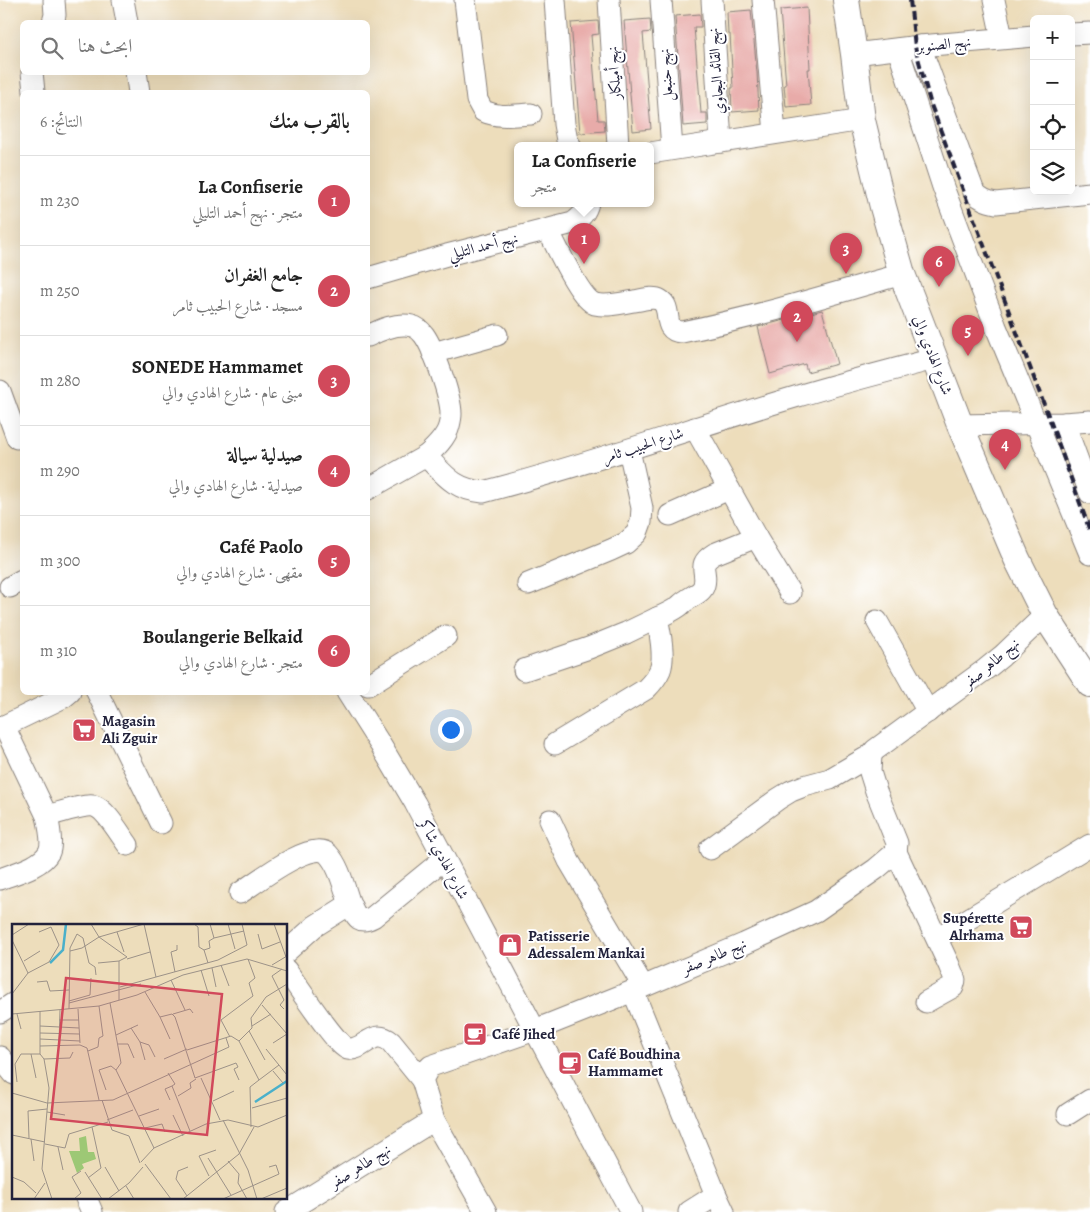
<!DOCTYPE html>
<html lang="ar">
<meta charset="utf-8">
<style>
body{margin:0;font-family:Alegreya,Amiri,serif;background:#f2f2f2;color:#222;direction:rtl}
.controls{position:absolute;right:15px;top:15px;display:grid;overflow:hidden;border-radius:8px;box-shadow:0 5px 20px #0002}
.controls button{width:45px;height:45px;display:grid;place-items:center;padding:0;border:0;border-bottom:1px solid #e0e0e0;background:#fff;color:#222;font:25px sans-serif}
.you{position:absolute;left:450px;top:729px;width:18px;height:18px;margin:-12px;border:4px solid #fff;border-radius:50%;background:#1a73e8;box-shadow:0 0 0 8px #1a73e833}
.badge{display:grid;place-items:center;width:32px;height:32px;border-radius:50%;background:#d1495b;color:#fff;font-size:16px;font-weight:700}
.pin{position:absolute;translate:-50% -41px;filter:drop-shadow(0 1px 2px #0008)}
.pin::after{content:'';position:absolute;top:26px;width:18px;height:15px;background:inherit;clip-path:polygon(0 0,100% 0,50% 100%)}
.popup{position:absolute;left:514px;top:142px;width:140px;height:65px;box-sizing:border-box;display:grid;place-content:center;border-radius:8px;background:#fff;filter:drop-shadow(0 1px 4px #0005);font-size:16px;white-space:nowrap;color:#767676}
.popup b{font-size:19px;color:#222}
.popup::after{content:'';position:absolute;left:50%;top:100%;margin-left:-10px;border:10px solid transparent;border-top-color:#fff}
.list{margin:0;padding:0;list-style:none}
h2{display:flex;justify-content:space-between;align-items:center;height:65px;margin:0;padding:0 20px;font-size:21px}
h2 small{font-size:16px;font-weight:400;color:#767676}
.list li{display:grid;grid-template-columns:32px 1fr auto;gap:15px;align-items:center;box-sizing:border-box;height:90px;padding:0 20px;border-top:1px solid #e0e0e0}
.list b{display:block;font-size:19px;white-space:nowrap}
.list p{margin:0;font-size:16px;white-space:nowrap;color:#767676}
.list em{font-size:16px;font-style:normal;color:#767676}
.icon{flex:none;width:28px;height:28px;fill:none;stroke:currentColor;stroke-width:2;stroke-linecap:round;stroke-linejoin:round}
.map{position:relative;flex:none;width:1090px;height:1212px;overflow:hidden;direction:ltr}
.search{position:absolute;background:#fff;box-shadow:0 5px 20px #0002;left:20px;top:20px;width:350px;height:55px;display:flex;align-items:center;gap:12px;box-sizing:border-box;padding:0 18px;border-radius:8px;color:#767676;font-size:19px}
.panel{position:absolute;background:#fff;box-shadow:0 5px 20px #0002;left:20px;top:90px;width:350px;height:605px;border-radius:8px;direction:rtl}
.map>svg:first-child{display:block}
</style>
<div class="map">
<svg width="1090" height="1212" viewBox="0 0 1090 1212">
<rect width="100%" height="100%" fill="#fff"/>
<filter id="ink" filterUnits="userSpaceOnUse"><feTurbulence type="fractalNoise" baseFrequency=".02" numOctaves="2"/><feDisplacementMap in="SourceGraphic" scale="10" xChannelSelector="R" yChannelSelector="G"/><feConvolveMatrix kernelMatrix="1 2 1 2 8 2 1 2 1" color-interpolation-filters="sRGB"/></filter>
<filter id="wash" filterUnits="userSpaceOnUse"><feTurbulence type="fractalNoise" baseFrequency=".0096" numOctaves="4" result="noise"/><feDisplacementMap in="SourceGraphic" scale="20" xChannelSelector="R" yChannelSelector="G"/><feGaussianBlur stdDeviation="1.12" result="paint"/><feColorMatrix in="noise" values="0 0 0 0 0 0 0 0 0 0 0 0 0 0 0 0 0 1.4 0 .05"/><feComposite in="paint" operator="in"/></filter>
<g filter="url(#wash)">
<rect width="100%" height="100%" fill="#edddbb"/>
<g id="blocks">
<g fill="#e8aba9">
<polygon points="807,8 810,69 808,69 811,105 786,107 784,85 786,85 780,10"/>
<polygon points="751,10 757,73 759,110 732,112 731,88 733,88 730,34 728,34 727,12"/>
<polygon points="700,14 701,27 694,27 701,113 707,113 707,124 683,126 675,16"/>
<polygon points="650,19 651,32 643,33 651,129 633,131 624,21"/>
<polygon points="598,21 599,34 591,35 598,120 604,120 605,131 580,133 571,23"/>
<polygon points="822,310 837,364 807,372 805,364 770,374 758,327"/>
</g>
</g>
</g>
<g filter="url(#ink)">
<use href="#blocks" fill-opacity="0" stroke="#88807b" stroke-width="1"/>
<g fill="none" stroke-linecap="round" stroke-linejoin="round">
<g stroke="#88807b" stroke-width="23">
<g id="minor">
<polyline points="123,0 127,22"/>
<path d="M465,0l12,100 6,11c17,7 29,4 48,3"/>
<polyline points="555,0 564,124 567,140 570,145"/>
<polyline points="609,0 618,145"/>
<polyline points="661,0 672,149"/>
<polyline points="712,0 721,142"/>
<polyline points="763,0 775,133"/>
<polyline points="994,0 1002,38"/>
<polyline points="53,22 55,15 54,0"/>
<polyline points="1071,34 1090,33"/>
<path d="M920,46l54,146c7,7 12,9 22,11l94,-10"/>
<polyline points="898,49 943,187 996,327 1090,554"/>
<polyline points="854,54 920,46 1034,36"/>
<polyline points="32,72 34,92"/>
<polyline points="136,72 139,92"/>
<polyline points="650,153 862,120"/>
<path d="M548,230c8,15 32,69 47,74 13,3 27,-1 39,-3 8,-1 19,-5 26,-1 14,8 0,31 22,32 74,-15 147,-37 220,-58"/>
<path d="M368,278l79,-23 126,-32c8,-6 13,-11 15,-20"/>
<path d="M368,336c12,-6 29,-14 44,-10 4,1 9,5 12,9 10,14 27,62 27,79 0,4 -1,8 -2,12 -3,12 -14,22 -23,30"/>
<polyline points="433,353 497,335"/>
<polyline points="0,391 17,438"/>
<polyline points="1064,423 1090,493"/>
<polyline points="960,425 1064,423 1090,421"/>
<polyline points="695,428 756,537 790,593"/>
<path d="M368,489l58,-33c19,19 27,33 57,36 105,-27 208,-64 312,-95 46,-14 93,-26 139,-38"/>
<polyline points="670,515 729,489"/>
<polyline points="528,584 611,550 626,543 637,533 641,522 642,508 629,450"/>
<polyline points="10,587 22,580"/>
<polyline points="877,621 928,712"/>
<polyline points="524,670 589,648 626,633 657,618"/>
<polyline points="368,685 446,636"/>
<polyline points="97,692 161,823"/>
<polyline points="347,692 380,744 415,803 631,1212"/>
<polyline points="0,728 64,697 70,692"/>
<path d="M555,744l91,-55c6,-6 11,-12 14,-19 5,-12 0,-39 -3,-52 7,-3 14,-6 21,-11 3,-2 5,-5 9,-7 6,-5 15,-7 17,-15 4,-14 -8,-20 10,-31l42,-17"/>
<path d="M47,816c12,-3 37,-12 47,-10 12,3 27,30 34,39"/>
<polyline points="550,820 569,861 643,986"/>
<polyline points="710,849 778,799 791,791 804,786 830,779 871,755"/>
<polyline points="896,852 949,965 955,980 953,987 926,1002"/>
<path d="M0,879c15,-6 41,-12 49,-27 4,-8 0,-27 -2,-36l-43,-90"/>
<path d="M240,893c15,-10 73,-55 88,-39 12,13 16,34 22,50"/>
<polyline points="937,938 1090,845"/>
<path d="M286,952l29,-26 35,-22c6,12 8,21 23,13l71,-58"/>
<path d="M286,970c9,12 52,78 62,79 17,2 24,-22 43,-7l31,38"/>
<polyline points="633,991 716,1195 724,1212"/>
<polyline points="0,1012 14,1003"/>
<polyline points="0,1057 14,1074"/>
<polyline points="1068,1114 1090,1100"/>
<polyline points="86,1198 92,1212"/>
<polyline points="286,1212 434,1120"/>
<polyline points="486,1212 434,1120 422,1080 428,1069 431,1066 535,1030 633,991 744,944 816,911 876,869 896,852 897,843 876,791 870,772 871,755 875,750 986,669 1002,656 1045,615"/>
<polyline points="689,1212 716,1195"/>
</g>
</g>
<g stroke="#88807b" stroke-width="28">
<polyline id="major" points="846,0 854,54 862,120 883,207 902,274 960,425 1017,559 1045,615 1090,684"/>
</g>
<use href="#minor" stroke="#fff" stroke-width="21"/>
<use href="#major" stroke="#fff" stroke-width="26"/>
<polyline stroke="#22223b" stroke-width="4" stroke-dasharray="8 4" stroke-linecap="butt" points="910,0 915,47 931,105 1051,423 1090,531"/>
</g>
</g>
<defs>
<g id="supermarket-square" transform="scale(1.25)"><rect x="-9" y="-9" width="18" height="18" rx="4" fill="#d1495b" stroke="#fff"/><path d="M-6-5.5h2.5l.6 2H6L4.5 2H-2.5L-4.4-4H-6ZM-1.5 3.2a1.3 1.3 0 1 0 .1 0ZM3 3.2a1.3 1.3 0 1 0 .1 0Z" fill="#fff"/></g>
<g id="shop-square" transform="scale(1.25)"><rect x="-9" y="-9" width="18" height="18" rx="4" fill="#d1495b" stroke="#fff"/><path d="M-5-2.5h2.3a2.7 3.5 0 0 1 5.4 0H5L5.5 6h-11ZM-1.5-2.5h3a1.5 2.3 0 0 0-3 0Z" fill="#fff"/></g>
<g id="cafe-square" transform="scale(1.25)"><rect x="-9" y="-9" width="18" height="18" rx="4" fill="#d1495b" stroke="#fff"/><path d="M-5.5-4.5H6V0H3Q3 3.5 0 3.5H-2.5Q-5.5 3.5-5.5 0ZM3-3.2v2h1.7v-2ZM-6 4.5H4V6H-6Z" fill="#fff"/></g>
</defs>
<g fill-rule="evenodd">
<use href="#supermarket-square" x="84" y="730"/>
<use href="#supermarket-square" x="1021" y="927"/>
<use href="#shop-square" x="510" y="945"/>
<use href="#cafe-square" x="475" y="1034"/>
<use href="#cafe-square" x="570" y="1063"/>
</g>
<g text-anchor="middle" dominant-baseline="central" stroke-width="4" stroke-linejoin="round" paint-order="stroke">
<g font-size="15" fill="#22223b" stroke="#fff">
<text transform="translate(944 44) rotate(-6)">نهج الصنوبر</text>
<text transform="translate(716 71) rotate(-94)">نهج القائد البجاوي</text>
<text transform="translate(614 73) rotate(-94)">نهج أميلكار</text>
<text transform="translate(666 75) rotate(-94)">نهج حنبعل</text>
<text transform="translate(483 246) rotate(-14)">نهج أحمد التليلي</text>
<text transform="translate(933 355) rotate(69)">شارع الهادي والي</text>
<text transform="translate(643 445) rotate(-18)">شارع الحبيب ثامر</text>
<text transform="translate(991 663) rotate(-40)">نهج طاهر صفر</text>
<text transform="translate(444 859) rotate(62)">شارع الهادي شاكر</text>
<text transform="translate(714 956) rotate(-23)">نهج طاهر صفر</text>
<text transform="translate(360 1166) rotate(-32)">نهج طاهر صفر</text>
</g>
<g font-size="15" font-weight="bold" fill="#22223b" stroke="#fff" text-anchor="start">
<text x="102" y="721">Magasin<tspan x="102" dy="17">Ali Zguir</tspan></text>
<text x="1004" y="918" text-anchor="end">Supérette<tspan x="1004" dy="17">Alrhama</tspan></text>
<text x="528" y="936">Patisserie<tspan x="528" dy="17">Adessalem Mankai</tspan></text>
<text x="492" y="1034">Café Jihed</text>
<text x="588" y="1054">Café Boudhina<tspan x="588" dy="17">Hammamet</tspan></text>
</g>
</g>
<g transform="translate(12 924)">
<rect width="275" height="275" fill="#edddbb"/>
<path d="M74,212l2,16h6l2,7 -14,5 2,4 -7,5 -8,-22h11l-1,-13z" fill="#9dc875"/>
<path fill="none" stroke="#4ab0ca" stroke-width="2.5" d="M38,39l13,-13 3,-26M243,178l32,-21"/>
<path fill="none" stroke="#9c9288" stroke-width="1" d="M79,0l8,13 28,20 -8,4v39M182,0l4,3 1,20 5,3M216,0l7,25M262,0l12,33M105,8l7,20M246,10l4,15 18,-7M0,11l17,-11M202,14l30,-7M0,16l16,33M58,27l12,-3 17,-11 45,-13M115,35l23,-7M12,37l16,-10M86,39l21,-2M196,39l-4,-13 6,-2 -1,-7 5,-3 -4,-14M209,41l8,21M260,41l15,-9M200,44l4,19M270,45l-10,7 12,24 -4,5 4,4M189,46l8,26M163,48l-4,-20 6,-2v-5M144,53l62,-17 29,-15 -5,-21M159,56l14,30M25,58l10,-1 3,10 19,-1M108,63l36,-10 -12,-53M133,68l15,25 12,-3 3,3 20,61 41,-15 2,4 -4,2 5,11M0,70l16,-21 21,-11 10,-17 -8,-18 -12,5M57,77l21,-6 1,-17M57,79l72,-19M98,79l11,60 -5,7 38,78M250,81l25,29 -14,9M57,85l1,-61 7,-14 6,4 6,25 6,4 1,8M66,85l2,34M28,87v43l4,5 5,29 -7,81 10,30M0,90l87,-8 38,-11 46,-20 64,-16 40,12M5,90l4,15M161,90l17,-5 3,4M148,93l10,22M47,96h20M28,102l39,2M240,102l19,-12M119,104l9,14 9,3 6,12M237,107l16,29M28,109l39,1M104,111l22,-10M218,113l-9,-17 32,-24 -4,-13 6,-5 -7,-19M28,115l40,2M227,117l13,-13 -1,-10 15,-21 21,-13M47,118l1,-32M128,118l5,18M106,120h10l6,14M68,121l7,3 12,52M28,122l40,-1M254,125l21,26M175,126l44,-14 8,5 20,39 -9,7 1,40M76,127l10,-4 1,-9 4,-2 -4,-30M19,130l5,24M32,135l26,-1 3,-6M152,135l23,-10M261,147l10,12M156,149l7,11 -3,2 18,45M189,154l19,42M247,156l20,-15M5,158l-2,-18 6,-10h19M94,166l-7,-20 12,-4 5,4M0,169l35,10 66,-3 116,-53 -3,-9M166,172l13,-8 -1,-5 6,-4M90,176l10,30 17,6 11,27M158,176l-5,-11 7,-3M201,177l21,-10M240,184l35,-10M35,188l18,3M161,191l10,21M127,192l20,-7M95,196l26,-10M211,196l25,50 9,29M133,204l17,-4 3,8M0,211l33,7M17,214l-1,-27 19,-2M19,215l3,22M33,220l20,4 4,-14 39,-12M46,223l5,23M196,234l23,37M216,237l11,13 -1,9 9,16M129,238l13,-14 52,-24 22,-4 30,7 29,-12M133,240l26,35M93,243l14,24M73,248l17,27M197,252l-10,-20 17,-6M0,253l12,5 12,11M76,254l13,-10 -9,-41M114,262l8,13M175,272l-11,-17 2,-8 10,-4M22,275l11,-16M62,275l7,-6 -9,-16 9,-6M96,275l21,-16 14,-16M171,275l56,-45 15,-27M211,275l56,-25 -3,-9 -7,2M249,275l26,-11"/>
<path fill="#d1495b" fill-opacity="0.15" stroke="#d1495b" stroke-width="2.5" d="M54,54l156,16 -15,141 -156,-16z"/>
<rect width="275" height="275" fill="none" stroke="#22223b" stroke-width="2.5"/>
</g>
</svg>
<div class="controls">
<button>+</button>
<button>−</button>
<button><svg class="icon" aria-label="locate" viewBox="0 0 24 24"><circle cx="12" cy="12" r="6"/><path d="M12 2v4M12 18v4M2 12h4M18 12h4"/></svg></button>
<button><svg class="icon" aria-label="layers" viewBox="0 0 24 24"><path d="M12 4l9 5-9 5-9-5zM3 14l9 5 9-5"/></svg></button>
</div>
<div class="you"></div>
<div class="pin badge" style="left:584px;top:264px">1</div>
<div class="popup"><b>La Confiserie</b>متجر</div>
<div class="pin badge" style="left:797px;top:342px">2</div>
<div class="pin badge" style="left:846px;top:274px">3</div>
<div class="pin badge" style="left:1005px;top:470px">4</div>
<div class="pin badge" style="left:968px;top:356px">5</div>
<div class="pin badge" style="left:939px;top:287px">6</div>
<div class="search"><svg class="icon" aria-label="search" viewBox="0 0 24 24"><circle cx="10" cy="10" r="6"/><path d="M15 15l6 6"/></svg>ابحث هنا</div>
<section class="panel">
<h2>بالقرب منك<small>النتائج: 6</small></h2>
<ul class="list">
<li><span class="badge">1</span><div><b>La Confiserie</b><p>متجر · نهج أحمد التليلي</p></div><em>230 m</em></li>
<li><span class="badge">2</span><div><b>جامع الغفران</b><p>مسجد · شارع الحبيب ثامر</p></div><em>250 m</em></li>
<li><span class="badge">3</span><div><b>SONEDE Hammamet</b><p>مبنى عام · شارع الهادي والي</p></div><em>280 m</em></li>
<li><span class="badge">4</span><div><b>صيدلية سيالة</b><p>صيدلية · شارع الهادي والي</p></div><em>290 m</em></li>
<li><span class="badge">5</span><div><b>Café Paolo</b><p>مقهى · شارع الهادي والي</p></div><em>300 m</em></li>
<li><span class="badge">6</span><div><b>Boulangerie Belkaid</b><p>متجر · شارع الهادي والي</p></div><em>310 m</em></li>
</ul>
</section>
</div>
